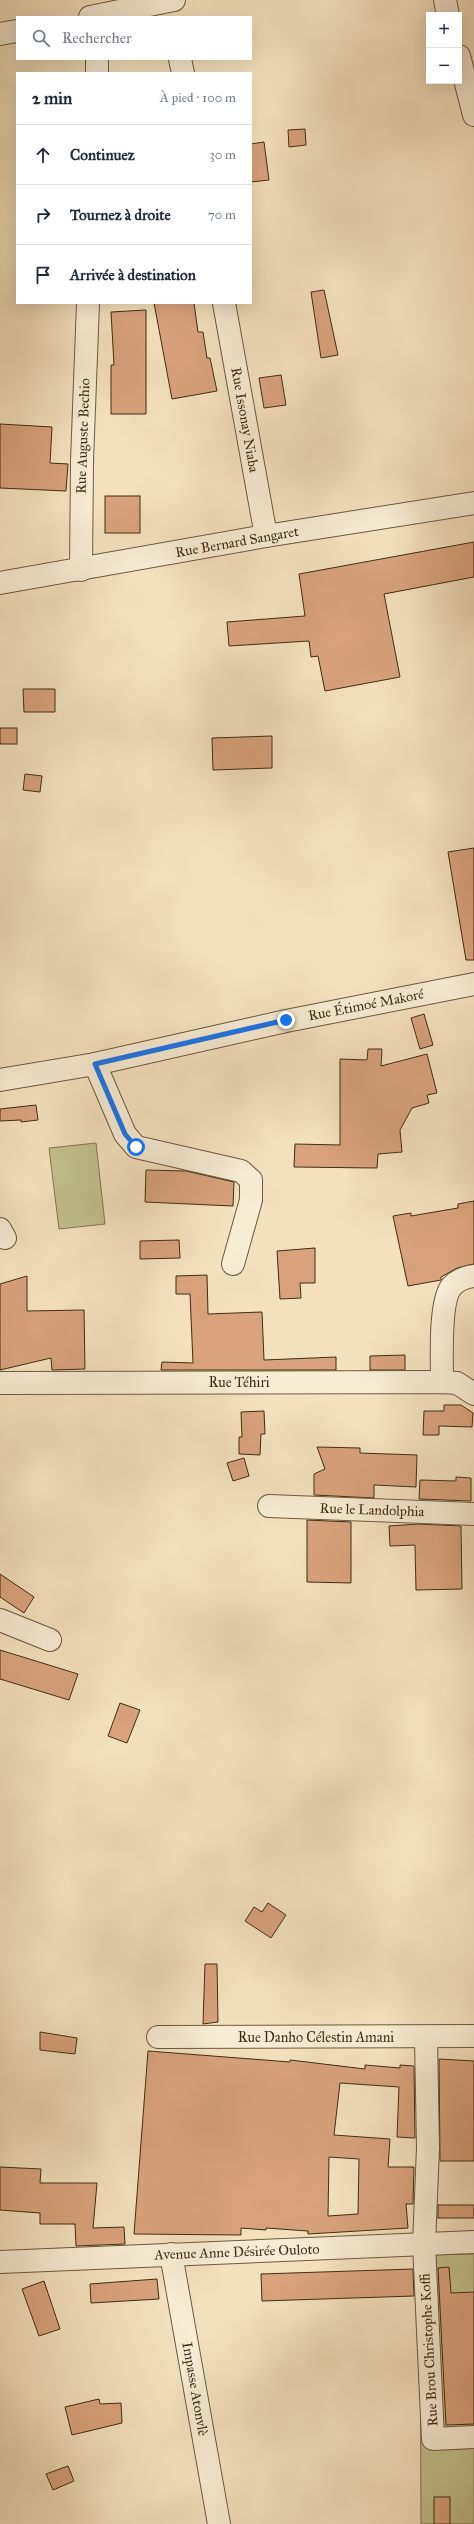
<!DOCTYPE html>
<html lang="fr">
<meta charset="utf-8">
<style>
body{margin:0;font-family:"IM FELL Great Primer",serif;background:#f2f2f3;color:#1f2937}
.controls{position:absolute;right:12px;top:12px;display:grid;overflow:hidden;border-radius:0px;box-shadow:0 4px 16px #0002}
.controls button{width:36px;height:36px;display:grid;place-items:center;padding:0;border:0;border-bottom:1px solid #e0e1e3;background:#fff;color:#1f2937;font:20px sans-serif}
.stop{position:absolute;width:12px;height:12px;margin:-9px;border:3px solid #1a73e8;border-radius:50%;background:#fff}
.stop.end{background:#1a73e8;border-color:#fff;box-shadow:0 1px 4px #0008}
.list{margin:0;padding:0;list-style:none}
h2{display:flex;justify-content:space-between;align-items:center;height:52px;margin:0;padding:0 16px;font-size:17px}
h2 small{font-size:13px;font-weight:400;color:#747a83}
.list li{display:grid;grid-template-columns:26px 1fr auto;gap:12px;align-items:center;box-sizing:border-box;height:60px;padding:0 16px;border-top:1px solid #e0e1e3}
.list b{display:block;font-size:15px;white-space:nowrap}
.list em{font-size:13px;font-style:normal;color:#747a83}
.icon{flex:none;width:22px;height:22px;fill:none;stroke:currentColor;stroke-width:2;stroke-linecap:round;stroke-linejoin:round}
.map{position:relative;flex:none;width:474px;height:2524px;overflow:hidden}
.search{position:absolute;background:#fff;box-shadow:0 4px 16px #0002;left:16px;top:16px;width:236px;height:44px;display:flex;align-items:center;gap:10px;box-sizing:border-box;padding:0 14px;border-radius:0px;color:#747a83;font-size:15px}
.panel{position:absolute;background:#fff;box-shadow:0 4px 16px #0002;left:16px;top:72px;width:236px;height:232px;border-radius:0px}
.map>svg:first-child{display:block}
</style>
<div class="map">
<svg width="474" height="2524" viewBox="0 0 474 2524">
<rect width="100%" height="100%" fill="#f3e1bd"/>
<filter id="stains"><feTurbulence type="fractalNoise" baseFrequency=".005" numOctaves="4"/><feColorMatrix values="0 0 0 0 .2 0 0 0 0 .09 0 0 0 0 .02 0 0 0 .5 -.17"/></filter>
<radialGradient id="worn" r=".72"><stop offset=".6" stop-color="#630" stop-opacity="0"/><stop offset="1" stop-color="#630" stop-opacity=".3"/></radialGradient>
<g fill="#c1c18d" stroke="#81774f">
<polygon points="96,1143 105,1224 59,1229 49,1148"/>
<polygon points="474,2254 474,2524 421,2524 420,2255"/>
</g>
<g fill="#d9a27c" stroke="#412d11" fill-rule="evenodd">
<polygon points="305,129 306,145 289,147 288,130"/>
<polygon points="264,142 269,180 251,182 251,144"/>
<polygon points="324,290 338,355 321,358 311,292"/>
<polygon points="154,303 194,303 198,332 203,332 207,358 210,358 217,391 172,399"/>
<polygon points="146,310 146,414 111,414 111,365 114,365 111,312"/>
<polygon points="281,375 286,405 264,408 259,378"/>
<polygon points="0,424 52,427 50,463 68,464 66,491 0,488"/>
<rect x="105" y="496" width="35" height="37"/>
<polygon points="474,542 474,577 384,594 400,677 325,691 318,656 311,657 309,641 229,646 227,622 305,616 299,574"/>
<polygon points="23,689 55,689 55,712 24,712"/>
<rect x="0" y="728" width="17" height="16"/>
<polygon points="272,736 272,768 213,770 212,738"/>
<polygon points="25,774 42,776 40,792 23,790"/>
<polygon points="474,848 474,960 466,960 448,852"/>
<polygon points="424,1014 433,1045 420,1049 411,1018"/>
<polygon points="368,1049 382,1049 381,1066 427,1054 437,1093 427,1095 429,1103 412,1108 400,1130 402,1152 378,1154 377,1168 294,1167 295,1144 340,1145 340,1059 367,1060"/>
<polygon points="36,1105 38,1120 21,1122 21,1120 0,1121 0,1109"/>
<polygon points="146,1170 186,1171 234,1182 233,1206 145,1202"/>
<polygon points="474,1201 474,1264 457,1268 441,1277 441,1280 408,1286 393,1216 411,1213 411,1216 458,1208 458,1204"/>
<polygon points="179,1240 180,1258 140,1259 140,1241"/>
<polygon points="315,1248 315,1283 300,1283 301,1298 280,1299 277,1251"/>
<polygon points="207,1275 208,1314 262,1312 264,1360 336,1357 336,1370 161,1370 162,1362 193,1363 190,1294 176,1294 176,1276"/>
<polygon points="27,1276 27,1311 84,1310 85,1369 52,1370 51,1358 0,1370 0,1284"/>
<polygon points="405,1355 405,1370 370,1370 370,1356"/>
<polygon points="444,1405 461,1405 473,1413 472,1427 439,1426 439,1435 423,1435 424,1411 444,1411"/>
<polygon points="264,1411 265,1434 261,1434 260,1455 239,1454 239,1437 242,1437 241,1412"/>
<polygon points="317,1447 360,1448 360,1453 417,1455 416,1487 374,1485 374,1498 314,1495 314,1474 325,1469"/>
<polygon points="244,1458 249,1476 233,1481 227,1463"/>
<polygon points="456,1477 471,1478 471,1501 419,1499 420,1480 456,1481"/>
<polygon points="307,1520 351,1522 351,1583 307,1582"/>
<polygon points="418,1524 461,1526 462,1589 416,1590 415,1545 390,1546 389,1526"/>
<polygon points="0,1574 34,1597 24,1613 0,1597"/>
<polygon points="0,1650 78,1674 69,1700 0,1679"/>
<polygon points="120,1703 140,1710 127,1743 108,1736"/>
<polygon points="268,1903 286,1915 271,1938 245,1921 254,1907 262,1912"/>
<polygon points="205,1964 217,1964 218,2022 203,2024"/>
<polygon points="40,2032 77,2038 75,2054 40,2050"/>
<path d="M148,2051l142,11v-2l75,9v-4l35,3v-3l14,1 1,72 -18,-1 2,-50 -59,-4 -6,52 56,4 -2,28h26l-1,37h-7l2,24 -100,6v-3l-42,-3v2l-25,-2v7l-107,-1zM329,2157l30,2 -1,55 -30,2z"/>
<polygon points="439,2059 474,2061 474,2161 440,2161"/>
<polygon points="0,2167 41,2169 40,2183 97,2183 93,2228 124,2227 125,2244 76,2246 75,2224 40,2224 40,2213 0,2210"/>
<rect x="438" y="2205" width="36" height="13"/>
<polygon points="449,2267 451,2293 474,2292 474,2424 446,2425 438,2268"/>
<polygon points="413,2269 414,2296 262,2301 261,2274"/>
<polygon points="157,2279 159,2299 91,2303 90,2284"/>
<polygon points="44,2281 60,2329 39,2336 22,2289"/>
<polygon points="99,2399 100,2404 121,2403 122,2423 72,2435 65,2407"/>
<polygon points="68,2466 74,2481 53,2490 46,2474"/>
<rect x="434" y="2497" width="16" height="27"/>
</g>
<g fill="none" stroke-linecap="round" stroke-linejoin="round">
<g stroke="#6e5a3c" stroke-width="24">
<g id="minor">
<polyline points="445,0 448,15"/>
<polyline points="90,17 174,0"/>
<polyline points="0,34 17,31"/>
<polyline points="459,56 474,115"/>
<polyline points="180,59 183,73"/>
<polyline points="97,73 97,59"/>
<polyline points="224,303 266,536"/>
<polyline points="81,570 82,461 88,303"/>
<polyline points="0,583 266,536 474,503"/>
<polyline points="95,1064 125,1134 136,1147 241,1171 251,1180 251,1200 233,1264"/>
<polyline points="0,1080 95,1064 286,1021 474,984"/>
<polyline points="0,1229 5,1238"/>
<path d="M442,1382c0,-20 -3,-82 10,-96 6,-6 14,-9 22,-10"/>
<polyline points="0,1383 442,1382 457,1383 474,1394"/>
<polyline points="269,1506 474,1514"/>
<polyline points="0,1620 50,1640"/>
<polyline points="158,2037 474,2036"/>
<polyline points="426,2037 428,2148 424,2244 433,2439 474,2437"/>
<polyline points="171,2254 219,2524"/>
<polyline points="0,2262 474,2242"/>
</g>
</g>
<use href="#minor" stroke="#f7ecd4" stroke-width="22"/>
</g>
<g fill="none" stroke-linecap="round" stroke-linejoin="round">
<polyline stroke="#1a73e8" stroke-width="5" points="136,1147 125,1134 95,1064 286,1020"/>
</g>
<g text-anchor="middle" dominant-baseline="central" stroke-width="3" stroke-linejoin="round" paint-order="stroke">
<g font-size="14" fill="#412d11" stroke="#f7ecd4">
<text transform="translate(245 420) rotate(80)">Rue Issonay Niaba</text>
<text transform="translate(83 436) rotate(-88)">Rue Auguste Bechio</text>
<text transform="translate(237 542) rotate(-10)">Rue Bernard Sangaret</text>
<text transform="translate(366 1005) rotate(-11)">Rue Étimoé Makoré</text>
<text x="239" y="1382">Rue Téhiri</text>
<text transform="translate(372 1510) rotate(2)">Rue le Landolphia</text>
<text x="316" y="2037">Rue Danho Célestin Amani</text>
<text transform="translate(237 2252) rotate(-2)">Avenue Anne Désirée Ouloto</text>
<text transform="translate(429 2350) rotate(-93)">Rue Brou Christophe Koffi</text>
<text transform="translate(195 2389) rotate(80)">Impasse Atonvlè</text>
</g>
</g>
<rect width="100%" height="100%" filter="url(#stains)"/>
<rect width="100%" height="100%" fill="url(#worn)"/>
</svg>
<div class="controls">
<button>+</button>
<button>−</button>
</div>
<div class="stop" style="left:136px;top:1147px"></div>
<div class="stop end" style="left:286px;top:1020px"></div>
<div class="search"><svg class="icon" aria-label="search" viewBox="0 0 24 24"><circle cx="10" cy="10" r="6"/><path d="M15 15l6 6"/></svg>Rechercher</div>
<section class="panel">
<h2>2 min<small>À pied · 100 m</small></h2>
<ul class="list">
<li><svg class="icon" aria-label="ahead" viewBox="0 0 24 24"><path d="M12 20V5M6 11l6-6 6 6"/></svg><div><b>Continuez</b></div><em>30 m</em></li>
<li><svg class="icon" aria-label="right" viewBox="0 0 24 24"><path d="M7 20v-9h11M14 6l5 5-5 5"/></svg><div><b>Tournez à droite</b></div><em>70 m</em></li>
<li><svg class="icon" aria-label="arrive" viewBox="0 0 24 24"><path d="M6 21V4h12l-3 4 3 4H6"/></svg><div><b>Arrivée à destination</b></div></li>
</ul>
</section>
</div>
